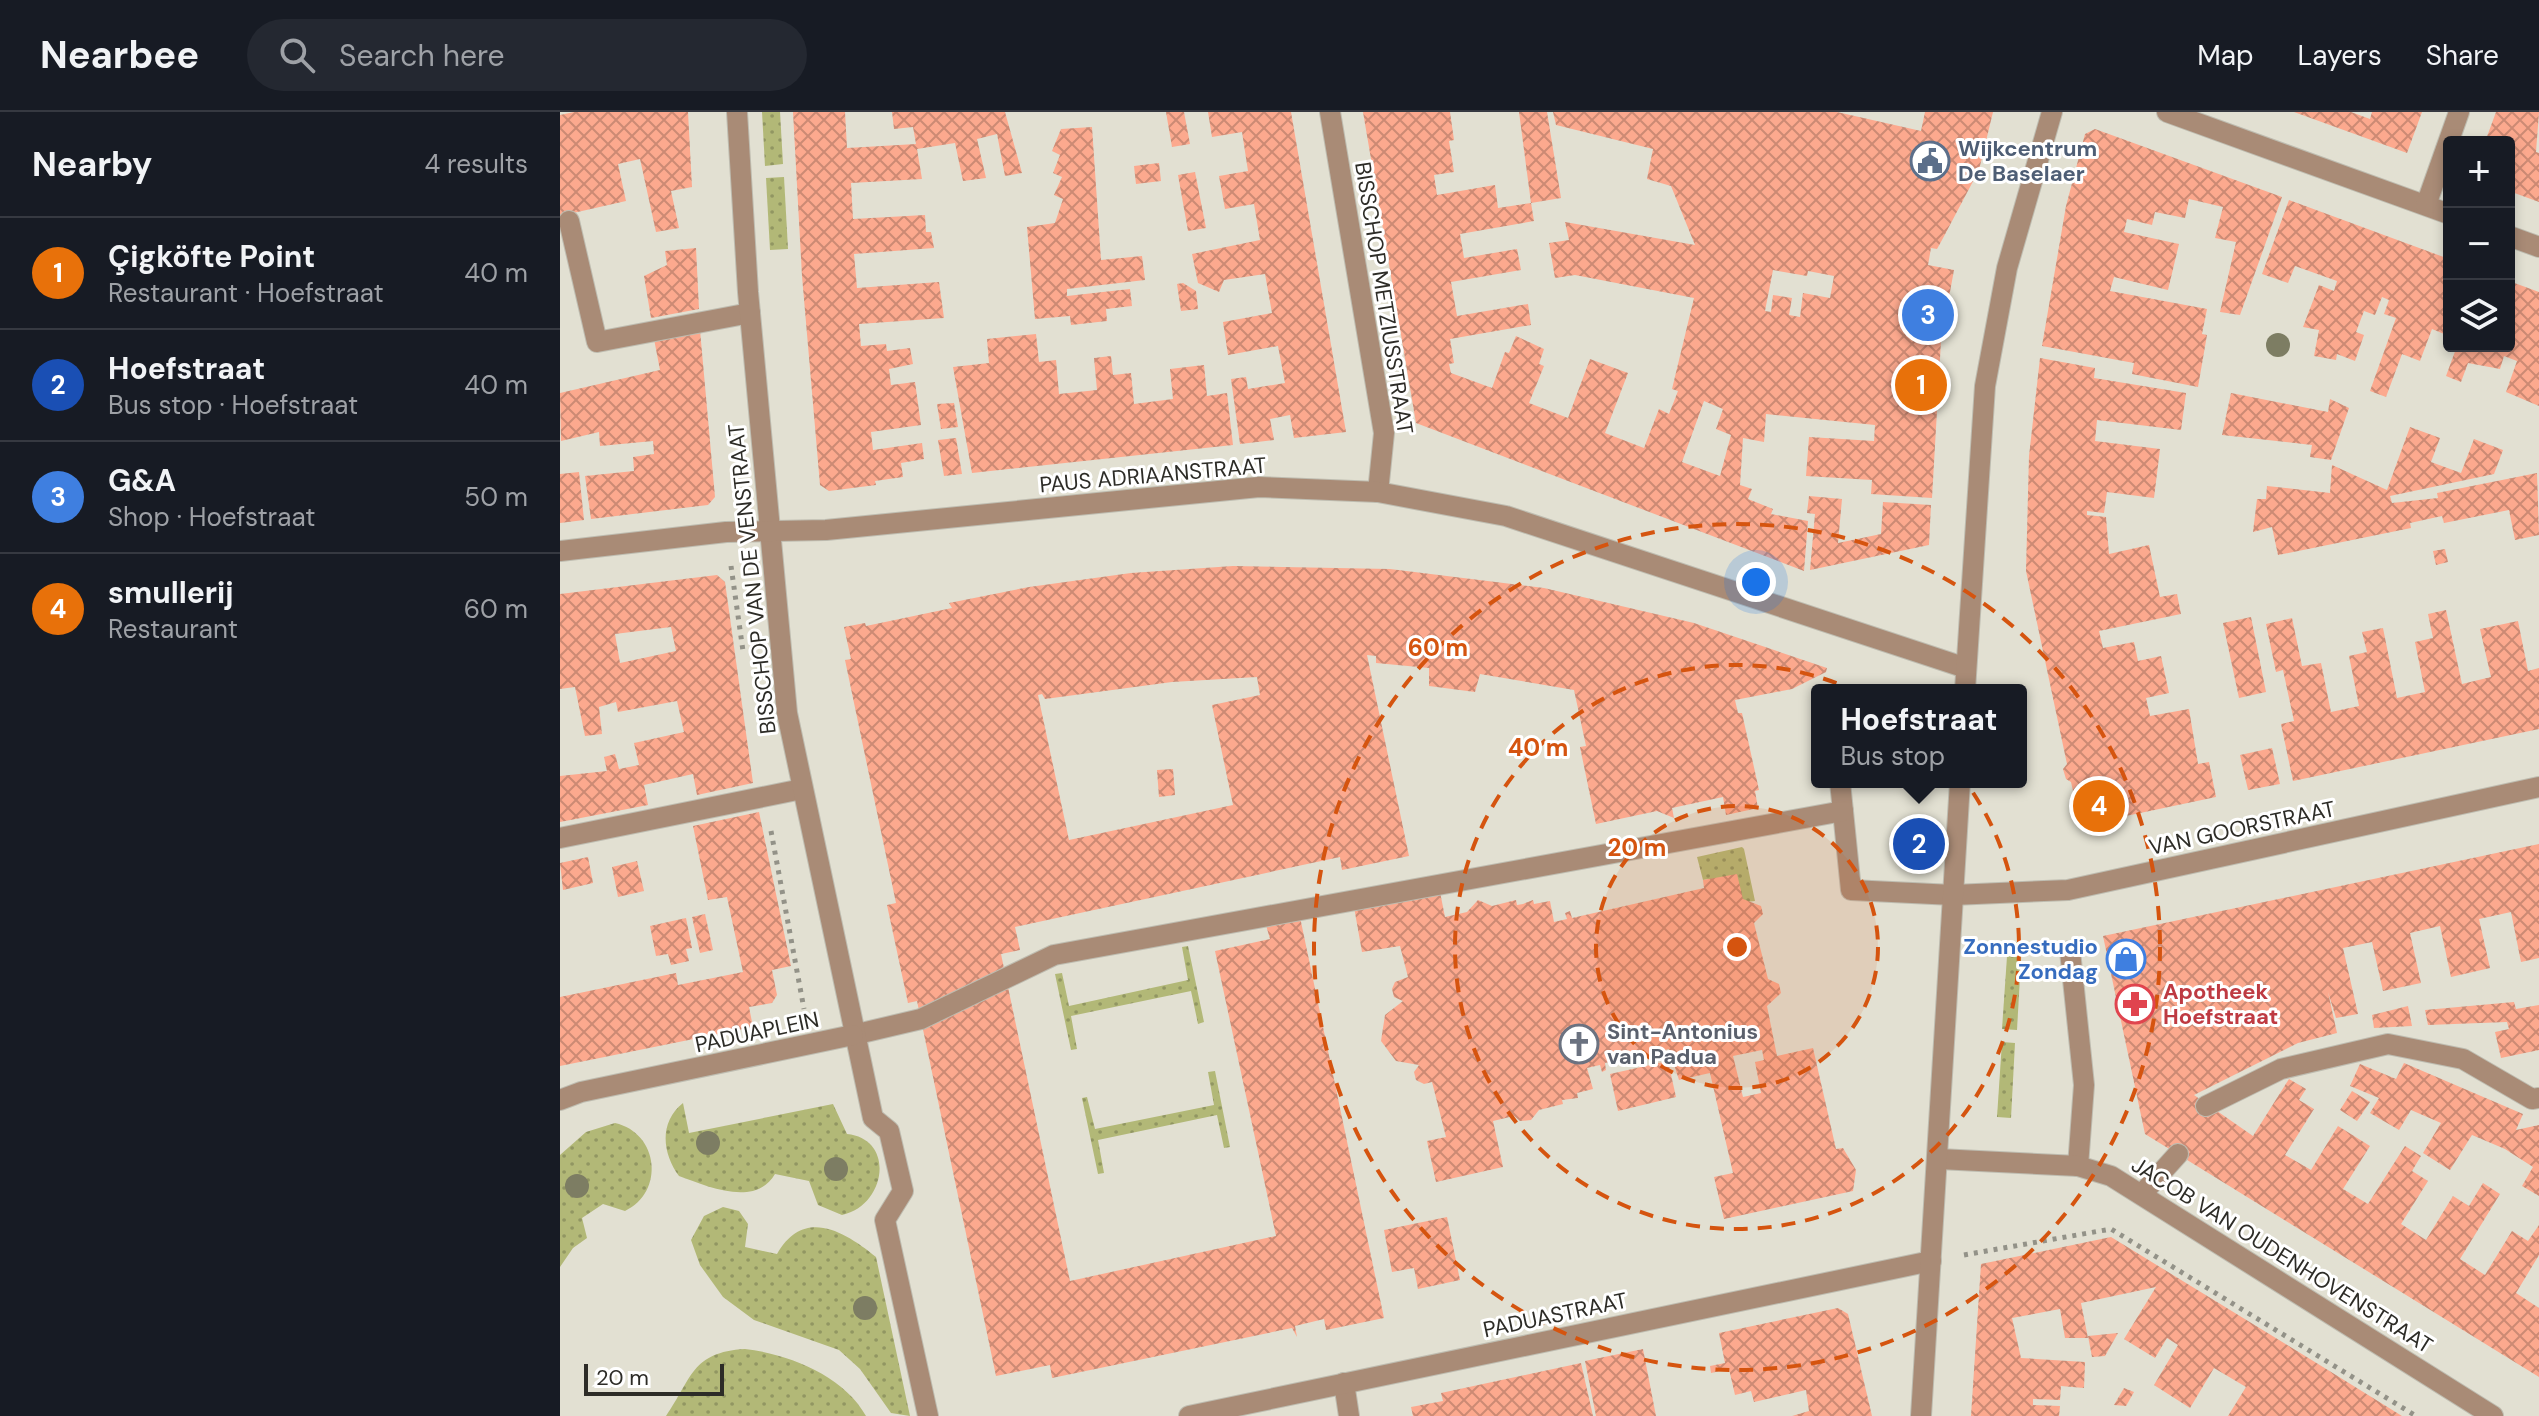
<!DOCTYPE html>
<meta charset="utf-8">
<style>
body{margin:0;font-family:"DM Sans",sans-serif;background:#242831;color:#f1f3f6}
.controls{position:absolute;right:24px;top:24px;display:grid;overflow:hidden;border-radius:8px;box-shadow:0 4px 12px #0003}
.controls button{width:72px;height:72px;display:grid;place-items:center;padding:0;border:0;border-bottom:2px solid #363941;background:#171b24;color:#f1f3f6;font:40px sans-serif}
.scale{position:absolute;left:24px;bottom:20px;width:140px;box-sizing:border-box;padding-left:8px;border:4px solid #2d2c27;border-top:0;font-size:22px;line-height:28px;white-space:nowrap;color:#2d2c27;-webkit-text-stroke:6px #fff;paint-order:stroke}
.you{position:absolute;left:1196px;top:470px;width:28px;height:28px;margin:-20px;border:6px solid #fff;border-radius:50%;background:#1a73e8;box-shadow:0 0 0 12px #1a73e833}
.badge{display:grid;place-items:center;width:52px;height:52px;border-radius:50%;background:#db2777;color:#fff;font-size:26px;font-weight:700}
.pin{position:absolute;translate:-50% -50%;border:4px solid #fff;box-shadow:0 2px 8px #0006}
.popup{position:absolute;left:1251px;top:572px;width:216px;height:104px;box-sizing:border-box;display:grid;place-content:center;border-radius:8px;background:#171b24;filter:drop-shadow(0 2px 6px #0005);font-size:26px;white-space:nowrap;color:#9ea1a6}
.popup b{font-size:30px;color:#f1f3f6}
.popup::after{content:'';position:absolute;left:50%;top:100%;margin-left:-16px;border:16px solid transparent;border-top-color:#171b24}
.list{margin:0;padding:0;list-style:none}
h2{display:flex;justify-content:space-between;align-items:center;height:104px;margin:0;padding:0 32px;font-size:34px}
h2 small{font-size:26px;font-weight:400;color:#9ea1a6}
.list li{display:grid;grid-template-columns:52px 1fr auto;gap:24px;align-items:center;box-sizing:border-box;height:112px;padding:0 32px;border-top:2px solid #363941}
.list b{display:block;font-size:30px;white-space:nowrap}
.list p{margin:0;font-size:26px;white-space:nowrap;color:#9ea1a6}
.list em{font-size:26px;font-style:normal;color:#9ea1a6}
.icon{flex:none;width:44px;height:44px;fill:none;stroke:currentColor;stroke-width:2;stroke-linecap:round;stroke-linejoin:round}
.map{position:relative;flex:none;width:1979px;height:1304px;overflow:hidden}
header{display:flex;align-items:center;gap:48px;box-sizing:border-box;height:112px;padding:0 40px;background:#171b24;border-bottom:2px solid #363941}
header strong{font-size:38px}
nav{display:flex;gap:44px;margin-inline-start:auto;font-size:28px}
.search{width:560px;height:72px;background:#242831;display:flex;align-items:center;gap:20px;box-sizing:border-box;padding:0 28px;border-radius:44px;color:#9ea1a6;font-size:30px}
main{display:flex}
aside{flex:1;background:#171b24}
.map>svg:first-child{display:block}
</style>
<header>
<strong>Nearbee</strong>
<div class="search"><svg class="icon" aria-label="search" viewBox="0 0 24 24"><circle cx="10" cy="10" r="6"/><path d="M15 15l6 6"/></svg>Search here</div>
<nav><a>Map</a><a>Layers</a><a>Share</a></nav>
</header>
<main>
<aside>
<h2>Nearby<small>4 results</small></h2>
<ul class="list">
<li><span class="badge" style="background:#e8710a">1</span><div><b>Çigköfte Point</b><p>Restaurant · Hoefstraat</p></div><em>40 m</em></li>
<li><span class="badge" style="background:#1a4fb4">2</span><div><b>Hoefstraat</b><p>Bus stop · Hoefstraat</p></div><em>40 m</em></li>
<li><span class="badge" style="background:#3f7fe0">3</span><div><b>G&amp;A</b><p>Shop · Hoefstraat</p></div><em>50 m</em></li>
<li><span class="badge" style="background:#e8710a">4</span><div><b>smullerij</b><p>Restaurant</p></div><em>60 m</em></li>
</ul>
</aside>
<div class="map">
<svg width="1979" height="1304" viewBox="0 0 1979 1304">
<defs>
<pattern id="grass-dots" width="8" height="8" patternUnits="userSpaceOnUse" patternTransform="scale(2)"><rect width="8" height="8" fill="#b2b877"/><path d="M2 2h.1M6 6h.1" fill="none" stroke="#919662" stroke-width="1.8" stroke-linecap="round"/></pattern>
<pattern id="building-cross-hatch" width="8" height="8" patternUnits="userSpaceOnUse" patternTransform="scale(2)"><rect width="8" height="8" fill="#fca98e"/><path d="M0 0l8 8M0 8l8-8" fill="none" stroke="#cc8a74"/></pattern>
</defs>
<rect width="100%" height="100%" fill="#e2e0d2"/>
<g fill="url(#grass-dots)">
<polygon points="202,0 220,0 223,52 205,54"/>
<polygon points="224,65 228,137 210,138 206,66"/>
<polygon points="1182,735 1184,737 1195,789 1186,790 1148,767 1143,768 1137,745"/>
<polygon points="1448,830 1462,830 1457,918 1442,917"/>
<polygon points="628,834 644,910 638,912 631,879 511,904 517,937 511,938 495,862 502,861 509,894 628,868 622,835"/>
<polygon points="1442,930 1455,931 1451,1006 1437,1005"/>
<polygon points="655,959 670,1035 664,1036 657,1003 538,1028 544,1061 538,1062 522,986 527,985 535,1017 654,993 648,960"/>
<path d="M123,991l6,30 144,-29 14,30c49,5 39,72 -5,81l-24,-10 -9,-24 -34,-7c-20,34 -68,12 -96,2 -17,-23 -20,-54 4,-73z"/>
<path d="M55,1011c44,10 50,69 10,88l-22,-7 -21,14 5,20 -14,10 -13,19v-112l26,-23z"/>
<path d="M163,1095l16,4 9,13 -3,23 32,7c27,-47 67,-23 99,3l34,159 -19,-3 -31,-44 -21,-19 -85,-30 -31,-23 -23,-32 -9,-25 13,-24z"/>
<path d="M185,1237c44,5 99,27 121,67h-200c26,-37 25,-64 79,-67z"/>
</g>
<g fill="url(#building-cross-hatch)" fill-rule="evenodd">
<polygon points="14,0 128,0 132,75 111,79 119,116 96,120 80,47 58,52 66,89 0,104 0,3"/>
<polygon points="233,0 285,0 287,36 356,32 353,15 334,17 332,0 445,0 462,61 445,64 437,22 417,27 426,66 403,69 395,31 357,37 362,67 291,71 293,107 365,103 366,120 371,120 374,136 294,142 297,176 379,170 384,206 299,212 301,234 326,232 327,239 350,236 353,252 329,257 331,273 355,270 361,313 311,320 313,338 362,331 364,347 341,351 343,365 315,369 316,373 269,379 260,373 242,164"/>
<polygon points="606,0 624,0 630,32 612,35"/>
<polygon points="648,0 731,0 786,320 734,326 730,303 710,307 714,328 680,332 671,267 686,265 688,277 725,271 718,234 668,243 663,210 712,201 705,162 664,168 659,180 638,171 632,142 700,128 694,92 665,97 659,64 688,59 682,20 652,25"/>
<path d="M803,0h87l4,28 -5,1 5,31 -20,3 3,20 58,-10 3,23 33,-5 3,18 -74,13 4,24 53,-9 4,21 -70,12 6,34 71,-12 3,21 -81,14 4,24 -5,1 2,9 41,15 13,-36 4,1 7,-17 28,13 -5,15 5,2 -15,37 39,15 22,-59 38,14 -23,60 39,15 15,-39 10,5 9,-23 -6,-2 22,-91 -119,-23 -20,3 -6,-35 20,-3 -4,-18 130,23 -24,-59 -24,-7 6,-30 -97,-24 -3,-13h284l84,19 4,-19h68l-14,58 -37,70 -5,9 -6,-1 -3,17 26,5 -13,71 -9,157 -61,-4 1,-14 -66,-4 3,-39 65,4 1,-16 -109,-11 -2,28 -21,-4 -3,47 12,4 -4,10 25,10 -2,5 37,7 -4,50 -388,-148zM1213,158l34,6 1,-5 26,5 -4,22 -27,-5 -3,24 -11,-2 3,-17 -19,-3 -2,17 -6,-1zM1144,289l19,8 -7,20 15,6 -11,41 -38,-14z"/>
<polygon points="959,0 987,0 1001,86 971,91"/>
<polygon points="1734,0 1791,0 1810,7 1812,0 1862,0 1847,41"/>
<polygon points="1936,0 1979,0 1976,40 1979,41 1979,90 1949,79 1949,30 1925,30"/>
<polygon points="532,15 541,148 582,144 585,168 507,177 507,184 570,177 572,194 546,197 547,209 511,213 510,204 475,207 467,115 495,111 503,87 494,83 502,65 493,61 500,43 492,39 501,17"/>
<polygon points="1535,17 1722,85 1680,203 1660,200 1676,130 1655,126 1663,95 1629,87 1625,106 1595,100 1592,113 1567,107 1564,120 1619,132 1608,178 1554,165 1550,179 1647,197 1642,222 1647,223 1638,275 1572,262 1574,251 1482,234 1506,94 1525,22"/>
<polygon points="599,51 601,69 576,72 574,54"/>
<polygon points="635,60 646,116 628,119 618,63"/>
<polygon points="1729,88 1889,147 1889,224 1872,217 1860,249 1842,242 1826,285 1810,279 1836,206 1824,202 1829,188 1822,185 1815,203 1804,199 1796,220 1804,223 1795,249 1777,242 1776,248 1754,244 1759,218 1743,215 1759,173 1774,179 1777,169 1735,154 1728,171 1702,162"/>
<polygon points="136,136 139,197 91,206 84,164 107,153 105,139"/>
<polygon points="1949,169 1979,180 1979,294 1946,280 1957,249 1944,244 1940,257 1908,251 1901,270 1886,264 1897,234 1949,234"/>
<polygon points="623,171 636,179 638,197 621,199 617,172"/>
<polygon points="140,218 155,385 148,393 31,407 25,364 74,359 73,345 94,342 93,329 40,334 39,320 1,329 0,281 100,258 94,227"/>
<polygon points="476,222 479,250 496,248 499,282 537,278 534,246 551,244 553,263 571,261 574,292 613,287 610,257 644,253 647,284 667,281 673,333 412,361 393,255 429,251 427,227"/>
<polygon points="1480,246 1535,256 1534,266 1626,281 1621,318 1537,308 1535,329 1600,337 1594,386 1547,380 1544,401 1527,399 1527,403 1546,405 1549,442 1589,433 1600,485 1617,482 1621,502 1539,519 1543,536 1574,530 1578,549 1601,544 1609,581 1586,586 1590,604 1629,597 1638,652 1649,650 1656,685 1528,712 1519,706 1511,670 1506,667 1503,657 1507,652 1466,459 1469,344"/>
<polygon points="1671,281 1768,300 1770,287 1789,296 1771,348 1750,345 1752,333 1662,323"/>
<polygon points="394,291 398,315 381,317 377,292"/>
<polygon points="1850,315 1880,326 1871,350 1901,361 1914,327 1943,338 1934,362 1830,384 1832,391 1878,386 1877,381 1977,361 1979,423 1955,428 1949,398 1884,411 1882,404 1850,411 1851,416 1718,443 1712,415 1693,420 1697,387 1706,387 1707,374 1770,381 1772,353 1827,378"/>
<polygon points="396,326 402,362 384,364 378,328"/>
<polygon points="19,360 24,408 0,411 0,362"/>
<polygon points="1249,384 1282,387 1278,431 1321,422 1323,390 1371,393 1369,433 1250,458 1255,402 1247,401"/>
<polygon points="1885,437 1888,450 1876,453 1873,439"/>
<path d="M673,454l157,3 154,19 150,35 133,45 -1,4 -34,17 -57,11 3,13h4l17,77 -4,1 3,17 -32,7 -3,-18 -51,11 2,10 -17,-7 -61,13 -16,-77 6,-1 -12,-56 -94,-16 -5,18 -46,-6v-18l-53,-5v-7l-9,-1 42,201 -67,14 -2,-13 -325,70 5,23 -19,4 69,327 206,-45 -61,-285 55,-12 -4,-14 34,-8 84,401 -58,12 -2,-11 -29,7 2,11 -5,-9 -240,50 -2,-13 -54,11 -79,-375 -9,2 -21,-98 9,-2 -51,-243 6,-1 -7,-32 21,-4 1,3 86,-18 -3,-5 80,-16 102,-14zM697,565l3,18 -48,10 21,100 -164,35 -31,-145 4,-1 3,5 127,-17z"/>
<path d="M157,463l8,7 28,201 -56,12 -4,-21 -49,11 4,20 -88,17v-46l47,-5 -3,-14 11,-3 4,15 20,-4 -5,-22 50,-11 -7,-31 -59,11 -2,-10 -17,5 3,27 -17,2 -10,-49 -15,2v-95zM111,515l5,24 -56,12 -5,-29z"/>
<polygon points="1886,498 1902,572 1931,565 1920,517 1958,509 1968,559 1979,556 1979,617 1733,669 1721,612 1734,609 1723,558 1716,560 1706,512 1732,506 1742,554 1761,551 1771,600 1799,594 1789,544 1807,540 1802,520 1823,516 1837,586 1865,580 1855,530 1873,526 1868,502"/>
<polygon points="1691,505 1706,580 1679,586 1663,511"/>
<polygon points="1712,636 1720,672 1688,678 1680,643"/>
<polygon points="613,657 615,683 599,685 597,658"/>
<polygon points="199,700 231,854 212,858 217,883 212,891 189,895 193,915 0,954 0,885 116,861 118,873 183,860 167,785 148,788 133,714"/>
<polygon points="1979,732 1979,846 1961,850 1951,800 1919,807 1930,856 1891,865 1880,814 1850,821 1861,871 1823,879 1812,830 1783,836 1798,902 1776,906 1768,880 1777,921 1738,931 1634,983 1693,1024 1729,967 1746,977 1739,988 1754,997 1725,1043 1751,1058 1778,1014 1810,1034 1783,1077 1808,1092 1845,1034 1861,1044 1852,1059 1868,1069 1841,1112 1866,1128 1893,1084 1909,1094 1923,1071 1940,1082 1900,1147 1925,1163 1952,1119 1968,1129 1979,1113 1979,1143 1956,1181 1979,1196 1979,1265 1585,1022 1543,824"/>
<polygon points="28,745 33,771 3,778 0,751"/>
<polygon points="77,749 84,779 58,785 52,755"/>
<path d="M1177,762l6,25 18,7 2,8 -9,9 14,56 11,5 2,9 -14,13 10,50 36,-8 23,101 7,-1 13,22 -3,21 -129,28 -10,-42 19,-4 -23,-100 -31,7 -10,-31 -29,7 1,7 -5,1 -1,-7 -30,6 1,7 -4,2 -2,-7 -13,3 6,21 -16,4 1,5 -16,2 1,4 -24,6 -8,10 -11,1 -6,-5 -21,5 10,46 -67,15 -9,-41 19,-4 -14,-55 -8,2 -8,-4 -2,-8 5,-7 -23,-4 -15,-20 4,-26 18,-14 -9,-4 -2,-8 3,-7 13,-5 -8,-31 -38,6 -8,-45 86,-15 5,25 22,-5 11,-12 14,6 24,-6 1,5 6,-1 10,-4 1,4 16,-3 4,21 13,-3 -2,-6 5,-2 2,7 132,-30 -1,-8zM1202,938l2,10 -9,2 6,31 -18,4 -10,-41z"/>
<polygon points="145,802 153,838 140,841 132,805"/>
<polygon points="126,806 132,836 126,837 129,849 111,853 108,842 96,844 90,814"/>
<polygon points="1954,890 1956,897 1979,893 1979,938 1941,946 1935,920 1949,917 1947,910 1868,913 1865,898"/>
<polygon points="1848,894 1852,914 1814,916 1812,903"/>
<polygon points="1108,949 1116,985 1058,999 1050,962"/>
<polygon points="1844,951 1963,1002 1956,1018 1979,1013 1979,1084 1962,1074 1973,1055 1945,1037 1912,1023 1890,1058 1863,1041 1881,1011 1851,998 1839,1018 1810,1001 1819,986 1790,974 1800,952 1836,967"/>
<polygon points="1792,979 1810,990 1797,1009 1780,998"/>
<polygon points="887,1105 900,1168 858,1177 854,1156 832,1160 824,1118"/>
<polygon points="1551,1125 1763,1255 1842,1304 1668,1304 1686,1275 1654,1256 1630,1296 1594,1273 1618,1233 1607,1226 1595,1246 1564,1227 1596,1175 1521,1191 1528,1226 1505,1226 1500,1197 1452,1206 1461,1246 1525,1250 1524,1276 1501,1274 1500,1288 1473,1287 1473,1293 1500,1294 1499,1304 1411,1304 1421,1152"/>
<polygon points="1278,1196 1288,1202 1312,1304 1232,1304 1249,1299 1246,1278 1194,1290 1191,1279 1175,1283 1169,1257 1151,1261 1150,1254 1165,1251 1159,1221"/>
<polygon points="1558,1221 1545,1244 1532,1245 1528,1224"/>
<polygon points="1083,1237 1096,1304 1036,1304 1025,1249"/>
<polygon points="1021,1251 1033,1304 853,1304 851,1295 883,1289 881,1281"/>
<polygon points="1564,1276 1574,1280 1566,1294 1554,1293"/>
</g>
<g fill="none" stroke-linecap="round" stroke-linejoin="round">
<g stroke="#bebcb0" stroke-width="22">
<g id="lane">
<polyline points="9,109 37,230 190,201"/>
<polyline points="1280,670 1291,778 1393,783"/>
<polyline points="0,726 242,677"/>
<polyline points="1510,839 1524,973 1518,1054"/>
<polyline points="293,923 361,907 494,843 1283,699"/>
<polyline points="1646,994 1721,957 1828,932 1903,947 1972,987 1979,986"/>
<polyline points="1582,1082 1618,1042"/>
</g>
</g>
<g stroke="#bebcb0" stroke-width="22">
<g id="street">
<polyline points="177,0 188,180 227,601 313,1006 329,1019 343,1079 325,1108 368,1304"/>
<polyline points="770,0 824,321 818,380"/>
<polyline points="1607,0 1889,102"/>
<polyline points="1866,93 1899,0"/>
<polyline points="1949,124 1979,135"/>
<polyline points="0,439 166,420 266,418 699,375 818,380 946,404 1406,556"/>
<polyline points="1405,578 1425,274 1447,156 1492,0"/>
<polyline points="1393,783 1508,778 1979,675"/>
<polyline points="0,988 21,980 293,923"/>
<polyline points="1379,1047 1518,1054 1551,1064 1933,1304"/>
<polyline points="784,1271 789,1304"/>
<polyline points="629,1304 1371,1149"/>
<polyline points="1361,1304 1400,670"/>
</g>
</g>
<g stroke="#939288" stroke-width="5" stroke-dasharray="4 6" stroke-linecap="butt">
<polyline points="171,454 183,539"/>
<polyline points="211,719 244,897"/>
<polyline points="1404,1143 1551,1117 1856,1304"/>
</g>
<use href="#lane" stroke="#a98b76" stroke-width="20"/>
<use href="#street" stroke="#a98b76" stroke-width="20"/>
</g>
<g fill="#7d7d63">
<circle cx="1718" cy="233" r="12"/>
<circle cx="148" cy="1031" r="12"/>
<circle cx="276" cy="1057" r="12"/>
<circle cx="17" cy="1074" r="12"/>
<circle cx="305" cy="1196" r="12"/>
</g>
<circle cx="1177" cy="835" r="141" fill="#d5540f" fill-opacity=".12"/>
<g fill="none" stroke="#d5540f" stroke-width="4" stroke-dasharray="14 10">
<circle cx="1177" cy="835" r="141"/>
<circle cx="1177" cy="835" r="282"/>
<circle cx="1177" cy="835" r="423"/>
</g>
<defs>
<g id="civic-ring" transform="scale(2)"><circle r="9.5" fill="#fff" stroke="#5c6f8a" stroke-width="1.5"/><path d="M-.6-6.5H3V-4.5H.6V-3L4-1V1h2V6H-6V1h2V-1L-.6-3ZM-1.2 2.5V6h2.4V2.5Z" fill="#5c6f8a"/></g>
<g id="shop-ring" transform="scale(2)"><circle r="9.5" fill="#fff" stroke="#3f7fe0" stroke-width="1.5"/><path d="M-5-2.5h2.3a2.7 3.5 0 0 1 5.4 0H5L5.5 6h-11ZM-1.5-2.5h3a1.5 2.3 0 0 0-3 0Z" fill="#3f7fe0"/></g>
<g id="pharmacy-ring" transform="scale(2)"><circle r="9.5" fill="#fff" stroke="#e0444e" stroke-width="1.5"/><path d="M-2-6h4v4h4v4h-4v4h-4v-4h-4v-4h4Z" fill="#e0444e"/></g>
<g id="church-ring" transform="scale(2)"><circle r="9.5" fill="#fff" stroke="#6b7280" stroke-width="1.5"/><path d="M-1.2-6h2.4v3.5h3.3v2.4h-3.3V6h-2.4V-.1h-3.3v-2.4h3.3Z" fill="#6b7280"/></g>
</defs>
<g fill-rule="evenodd">
<use href="#civic-ring" x="1370" y="49"/>
<use href="#shop-ring" x="1566" y="847"/>
<use href="#pharmacy-ring" x="1575" y="892"/>
<use href="#church-ring" x="1019" y="932"/>
</g>
<g text-anchor="middle" dominant-baseline="central" stroke-width="6" stroke-linejoin="round" paint-order="stroke">
<g font-size="22" font-weight="bold" fill="#4e5e75" stroke="#fff" text-anchor="start">
<text x="1398" y="36">Wijkcentrum<tspan x="1398" dy="25">De Baselaer</tspan></text>
</g>
<g font-size="22" fill="#2d2c27" stroke="#fff">
<text transform="translate(824 186) rotate(81)">BISSCHOP METZIUSSTRAAT</text>
<text transform="translate(593 363) rotate(-5)">PAUS ADRIAANSTRAAT</text>
<text transform="translate(192 467) rotate(-96)">BISSCHOP VAN DE VENSTRAAT</text>
<text transform="translate(1682 716) rotate(-12)">VAN GOORSTRAAT</text>
<text transform="translate(197 920) rotate(-12)">PADUAPLEIN</text>
<text transform="translate(1722 1143) rotate(32)">JACOB VAN OUDENHOVENSTRAAT</text>
<text transform="translate(995 1203) rotate(-12)">PADUASTRAAT</text>
</g>
<g font-size="22" font-weight="bold" fill="#366cbe" stroke="#fff" text-anchor="end">
<text x="1538" y="834">Zonnestudio<tspan x="1538" dy="25">Zondag</tspan></text>
</g>
<g font-size="22" font-weight="bold" fill="#be3a42" stroke="#fff" text-anchor="start">
<text x="1603" y="879">Apotheek<tspan x="1603" dy="25">Hoefstraat</tspan></text>
</g>
<g font-size="22" font-weight="bold" fill="#5b616d" stroke="#fff" text-anchor="start">
<text x="1047" y="919">Sint-Antonius<tspan x="1047" dy="25">van Padua</tspan></text>
</g>
</g>
<circle cx="1177" cy="835" r="12" fill="#d5540f" stroke="#fff" stroke-width="4"/>
<g font-size="24" text-anchor="middle" font-weight="bold" fill="#d5540f" stroke="#fff" stroke-width="6" stroke-linejoin="round" paint-order="stroke">
<text x="878" y="544">60 m</text>
<text x="978" y="644">40 m</text>
<text x="1077" y="744">20 m</text>
</g>
</svg>
<div class="controls">
<button>+</button>
<button>−</button>
<button><svg class="icon" aria-label="layers" viewBox="0 0 24 24"><path d="M12 4l9 5-9 5-9-5zM3 14l9 5 9-5"/></svg></button>
</div>
<div class="scale">20 m</div>
<div class="you"></div>
<div class="pin badge" style="left:1361px;top:273px;background:#e8710a">1</div>
<div class="pin badge" style="left:1359px;top:732px;background:#1a4fb4">2</div>
<div class="popup"><b>Hoefstraat</b>Bus stop</div>
<div class="pin badge" style="left:1368px;top:203px;background:#3f7fe0">3</div>
<div class="pin badge" style="left:1539px;top:694px;background:#e8710a">4</div>
</div>
</main>
